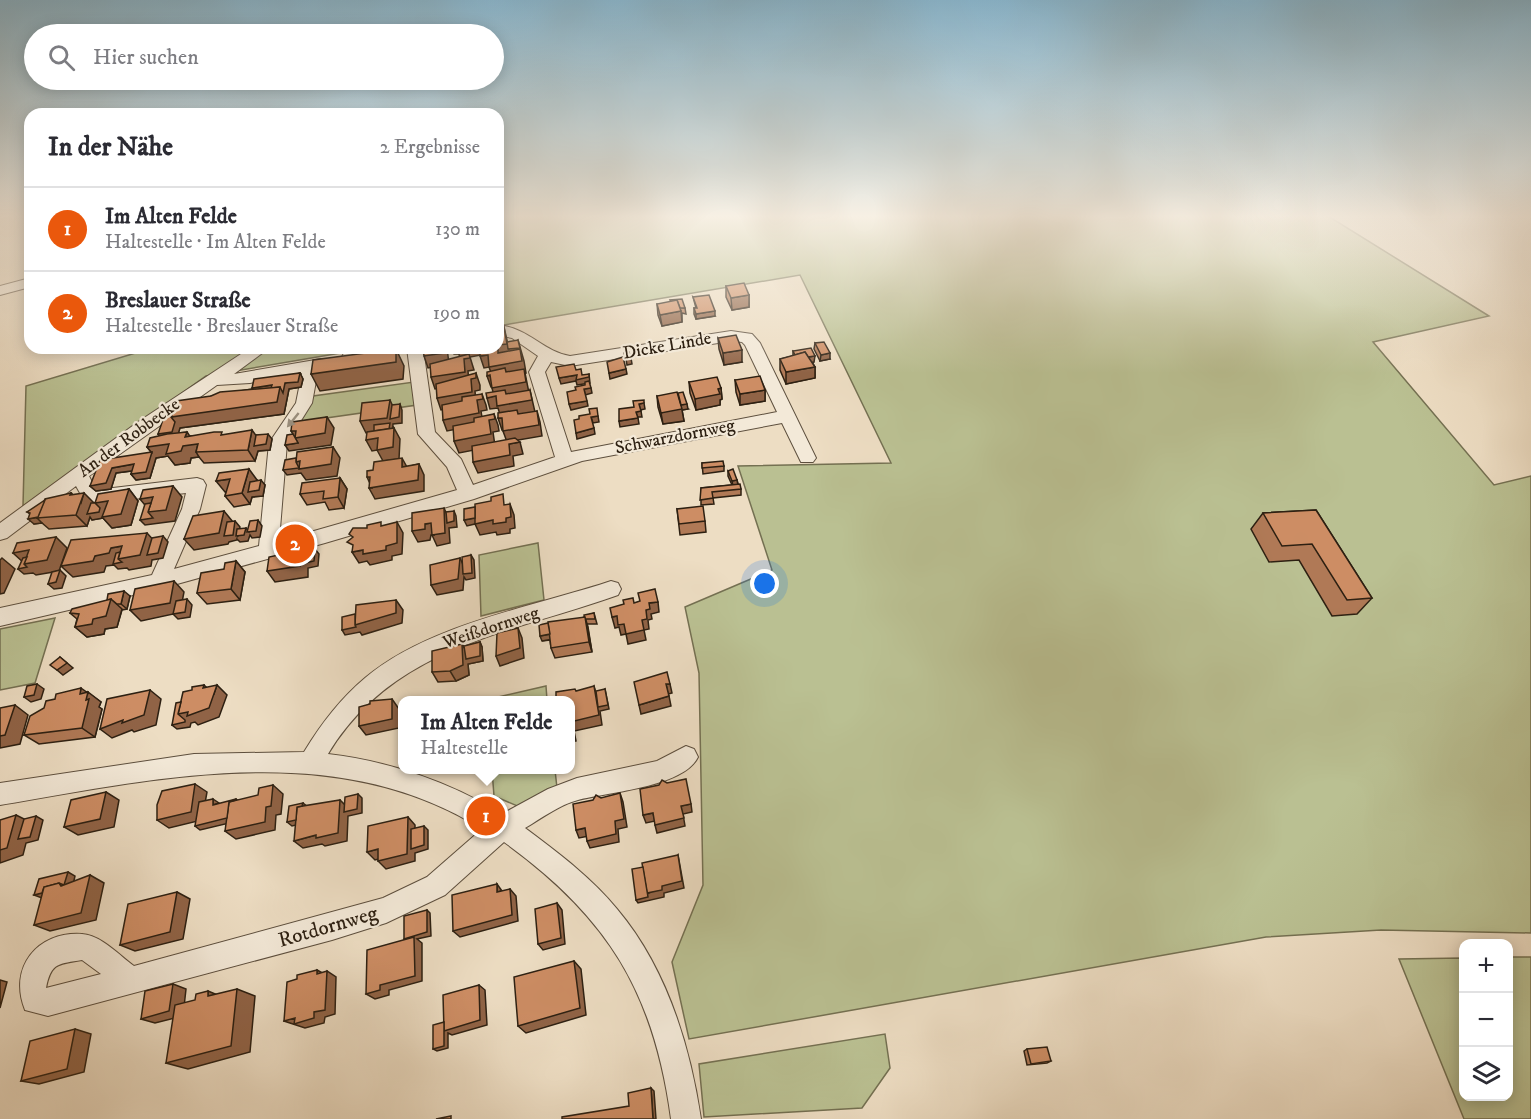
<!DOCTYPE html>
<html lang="de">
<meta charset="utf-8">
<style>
body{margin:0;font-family:"IM FELL DW Pica",serif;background:#f7f7f7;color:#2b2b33}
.controls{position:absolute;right:18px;bottom:18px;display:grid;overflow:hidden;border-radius:12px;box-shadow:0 3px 15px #0003}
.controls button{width:54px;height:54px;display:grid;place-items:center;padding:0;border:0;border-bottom:2px solid #e1e1e2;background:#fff;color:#2b2b33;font:30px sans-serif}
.you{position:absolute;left:765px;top:584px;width:21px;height:21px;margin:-15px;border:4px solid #fff;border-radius:50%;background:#1a73e8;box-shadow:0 0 0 9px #1a73e833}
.badge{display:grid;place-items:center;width:39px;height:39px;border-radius:50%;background:#ea580c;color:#fff;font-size:20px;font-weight:700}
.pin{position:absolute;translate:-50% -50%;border:3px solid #fff;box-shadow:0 2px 6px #0006}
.popup{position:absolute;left:398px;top:696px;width:177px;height:78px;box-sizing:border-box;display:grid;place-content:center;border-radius:12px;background:#fff;filter:drop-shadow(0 2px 4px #0005);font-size:20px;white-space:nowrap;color:#7c7c81}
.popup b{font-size:22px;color:#2b2b33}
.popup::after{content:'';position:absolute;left:50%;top:100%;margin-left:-12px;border:12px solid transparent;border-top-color:#fff}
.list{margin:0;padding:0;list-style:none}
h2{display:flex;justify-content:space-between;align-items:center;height:78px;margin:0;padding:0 24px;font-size:26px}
h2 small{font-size:20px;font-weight:400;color:#7c7c81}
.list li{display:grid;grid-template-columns:39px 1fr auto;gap:18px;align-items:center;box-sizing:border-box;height:84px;padding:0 24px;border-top:2px solid #e1e1e2}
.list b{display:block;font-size:22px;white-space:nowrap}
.list p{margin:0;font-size:20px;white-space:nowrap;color:#7c7c81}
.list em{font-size:20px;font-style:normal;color:#7c7c81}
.icon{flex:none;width:33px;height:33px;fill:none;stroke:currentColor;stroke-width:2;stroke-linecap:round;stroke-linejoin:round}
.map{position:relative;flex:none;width:1531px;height:1119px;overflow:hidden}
.search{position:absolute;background:#fff;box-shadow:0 3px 15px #0003;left:24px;top:24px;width:480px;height:66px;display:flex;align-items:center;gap:15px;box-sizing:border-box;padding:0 21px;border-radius:33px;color:#7c7c81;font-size:22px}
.panel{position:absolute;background:#fff;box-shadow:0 3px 15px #0003;left:24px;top:108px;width:480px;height:246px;border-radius:18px}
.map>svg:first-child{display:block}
</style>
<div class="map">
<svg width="1531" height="1119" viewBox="0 0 1531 1119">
<rect width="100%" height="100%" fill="#edddc3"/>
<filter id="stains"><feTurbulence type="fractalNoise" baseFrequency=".00333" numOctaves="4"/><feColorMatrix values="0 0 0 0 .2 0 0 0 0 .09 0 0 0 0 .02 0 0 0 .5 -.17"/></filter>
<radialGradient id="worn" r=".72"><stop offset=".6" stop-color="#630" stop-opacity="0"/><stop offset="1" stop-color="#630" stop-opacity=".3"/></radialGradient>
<g fill="#bac092" stroke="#747052" stroke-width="1.5">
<polygon points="498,216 1328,216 1489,316 1373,342 1494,485 1531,476 1531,933 1381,930 1266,937 689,1039 672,962 703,885 699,673 685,607 772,570 738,466 891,463 800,275 498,326"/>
<polygon points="152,348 370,348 206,376 23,506 26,386"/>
<polygon points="414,382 417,405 298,422 313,396"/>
<polygon points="538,543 544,600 481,616 479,555"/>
<polygon points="55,618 35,683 0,690 0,629"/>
<polygon points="546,686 547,700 489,700 489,699"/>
<polygon points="492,770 555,770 557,788 522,808 494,796"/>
<polygon points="1509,957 1531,957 1531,1119 1464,1119 1399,959 1463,958 1464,1096 1508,1096"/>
<polygon points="885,1034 890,1068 862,1108 704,1117 699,1064"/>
</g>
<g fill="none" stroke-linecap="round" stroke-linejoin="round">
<g stroke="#5d4f3e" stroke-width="2">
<g id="minor">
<polygon points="30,278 30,287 0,295 0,286"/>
<path d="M498,325c31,3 44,26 72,31l161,-25 21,3 8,9 56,115 -3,4h-12l-19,-39 -200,38 -108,38 -149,44 -166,46 -159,37v-18l152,-33 30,-66 4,-16 -95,11 -6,-2 -9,-16 -69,52 -7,2v-17l138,-101 112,-74h19l-35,26 87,-15 8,5 -2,4 -9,2 -6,33 -25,40 -8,98 178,-51 -10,-23 -29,-33 -11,-86h16l12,84 26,27 12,26 82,-28 -26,-85 9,-16 -26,-18 -14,-3zM731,341l11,1 3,3 32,67 -206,40 -26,-80 6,-10 19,4zM302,373l-6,30 -27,40 -10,103 -85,23 26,-60 6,-24 -3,-5 -6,-2 -101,12 -7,-14 128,-91 33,-2z"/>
<polygon points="369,348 401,348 399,352 350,362 342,357 344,353"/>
<path d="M611,581l7,2 3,6 -3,6c-109,39 -225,51 -290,159 61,7 122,28 174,60l46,-25 29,-11 80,-17 29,-15 8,3 4,8c-14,30 -90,35 -120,43 -19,5 -36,18 -53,28 32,24 66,49 92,81 49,58 73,136 84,210h-30c-17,-127 -63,-202 -167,-277l-59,53 -59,28 -54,17 -284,76 -23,-6c-17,-42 12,-79 57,-76 19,1 38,22 52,32l249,-68 44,-21 55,-48c-145,-92 -324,-51 -482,-24v-22l194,-29 110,-2c17,-28 36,-53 61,-74 64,-54 168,-71 246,-97zM82,960l19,14 -55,14c5,-26 13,-24 36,-28z"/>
</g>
</g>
<use href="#minor" fill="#f3e9d8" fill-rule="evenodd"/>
</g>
<g fill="#b07956" stroke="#2d2012" stroke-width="1.5">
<polygon points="726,286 749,295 749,307 732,310 726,297"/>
<polygon points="693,297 715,316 696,319 694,314 694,308 696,308"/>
<polygon points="657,304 685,308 686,314 682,313 682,322 662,326 658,315"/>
<polygon points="718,338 742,362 724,365 719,349"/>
<polygon points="815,343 830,359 820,361 814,349"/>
<polygon points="793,351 814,362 812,362 815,367 815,378 786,384 780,370 780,359 793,356"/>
<polygon points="300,373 303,379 301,387 289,389 284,414 180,428 178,433 187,432 189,436 224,435 256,435 272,439 270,450 258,451 255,461 204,463 199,457 191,458 190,463 175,465 168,456 156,458 150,478 136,480 131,474 132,471 116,473 111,489 96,491 90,486 151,452 147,447 159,436 211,396 252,389"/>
<polygon points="735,380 765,390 765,401 740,405 736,392"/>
<polygon points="689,382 721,388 722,399 720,400 720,405 696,410 690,393"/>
<polygon points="657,396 688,409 682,410 684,421 663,424 658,407"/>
<polygon points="702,463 724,466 724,471 703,474"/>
<polygon points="728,471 737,480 738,484 741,489 741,495 713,498 714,504 701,505 701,488 732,485 728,476"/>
<polygon points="340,478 347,489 344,508 329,510 325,502 307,505 300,494"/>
<polygon points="257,480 257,481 265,485 263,496 252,497 250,504 234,507 225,496 226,492 225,492"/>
<polygon points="129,489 138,501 131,525 112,528 103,518 92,520 90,517 87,526 49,529 42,523 34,524 30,514 27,512 71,493 73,495 94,503"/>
<polygon points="677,509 705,521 706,532 680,535"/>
<polygon points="1316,510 1372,598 1357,614 1332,616 1299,560 1269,562 1251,529 1263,513"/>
<polygon points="236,561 245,572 240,600 207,604 197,593 224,569"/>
<polygon points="130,596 127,609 122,610 117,627 105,629 104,634 87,637 75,627 77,619 70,613"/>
<polygon points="594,613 597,624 587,624 592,652 555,658 551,648 550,640 542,641 584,617"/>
<polygon points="480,642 482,647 483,661 468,664 469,675 456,681 438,682 432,672 462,644 464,647"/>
<polygon points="87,692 101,702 99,707 102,709 95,737 39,744 24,735"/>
<polygon points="1027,1049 1051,1061 1047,1063 1027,1065 1024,1051"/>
</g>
<g fill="#906346" stroke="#2d2012" stroke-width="1.5">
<polygon points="749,295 749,307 732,310 731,298"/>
<polygon points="681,311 682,322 662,326 660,315"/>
<polygon points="715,311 715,316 696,319 696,314"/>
<polygon points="504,327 509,349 518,340 524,361 526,373 525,373 529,393 530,390 535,412 505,429 502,430 498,418 501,418 498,408 490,409 487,398 494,396 492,388 493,378 489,367 484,368 480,356 488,355 495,358 492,348 498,348 498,345"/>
<polygon points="444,348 447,348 449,364 428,368 424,356"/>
<polygon points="452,348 480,348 481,355 470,357 474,370 468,371 469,383 435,389 431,377 460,359 459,354 454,354"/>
<polygon points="396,349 404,366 403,379 320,391 311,374"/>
<polygon points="742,350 742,362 724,365 723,353"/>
<polygon points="830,353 830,359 820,361 821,355"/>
<polygon points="815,356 814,362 797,365 797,359"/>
<polygon points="631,358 632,364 627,365 626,359"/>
<polygon points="815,367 815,378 786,384 786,372"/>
<polygon points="626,369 627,374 610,379 609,373"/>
<polygon points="300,373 303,379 301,387 289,389 284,414 180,428 177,438 162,440 158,434 171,417 280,387"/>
<polygon points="476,373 480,385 480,390 475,391 476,403 441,410 437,398 471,379"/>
<polygon points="589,374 590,383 577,385 576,381 561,384 559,378 577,375 578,379"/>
<polygon points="490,375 494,387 491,387 487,376"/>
<polygon points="272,385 275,391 255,394 252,388"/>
<polygon points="591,388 592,393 585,395 584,389"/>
<polygon points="721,388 722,399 720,400 720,405 696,410 695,399 718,389"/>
<polygon points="765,390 765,401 740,405 740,394"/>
<polygon points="482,394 486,405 487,410 481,411 483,424 447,431 443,420 477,400"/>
<polygon points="390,400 395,411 400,404 402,410 402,423 393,424 392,439 394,428 400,439 399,459 383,461 377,450 372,451 366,440 389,429 366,433 360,421"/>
<polygon points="587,401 588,406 571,410 569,404"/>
<polygon points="644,403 645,409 640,410 639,404"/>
<polygon points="687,404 688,409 682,410 684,421 663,424 661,413 680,405"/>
<polygon points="537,411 540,422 542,436 507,442 503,431"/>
<polygon points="641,411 642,417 637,417 636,412"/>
<polygon points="494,414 498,425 499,431 493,432 495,446 459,453 454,441 489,420"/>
<polygon points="598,416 599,422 593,423 591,417"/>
<polygon points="327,417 334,428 331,445 289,451 285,445 298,443 291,431"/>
<polygon points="638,418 639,424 620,427 619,421"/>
<polygon points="594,428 595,434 577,439 576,433"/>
<polygon points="252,430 260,441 268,434 272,439 270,450 258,451 255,461 248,450"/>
<polygon points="187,432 195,444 198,444 196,452 199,457 191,458 190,463 175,465 168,456 156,458 150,478 136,480 131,474 152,453 147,447 185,437"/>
<polygon points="520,442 523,454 513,456 514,466 478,473 473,462 509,444"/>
<polygon points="333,447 340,458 337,476 306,480 301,473 287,475 283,470 296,462"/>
<polygon points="402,458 408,469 402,467"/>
<polygon points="134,464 139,470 116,473 111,489 96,491 90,486 112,468"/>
<polygon points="419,464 424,475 424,491 375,499 369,488 372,488 367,477"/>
<polygon points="249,469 257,480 254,491 261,480 265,485 263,496 252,497 250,504 242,493"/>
<polygon points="340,478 347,489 344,508 338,497"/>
<polygon points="230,479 238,490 225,492 216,481"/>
<polygon points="737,480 738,485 733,486 732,481"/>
<polygon points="173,486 182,497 175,521 145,525 140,520 148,512 149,510 140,499"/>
<polygon points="129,489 138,501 131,525 112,528 103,518 92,520 90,517 87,526 76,515 70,495 71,493 81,503 84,493 95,504 95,503"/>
<polygon points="510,504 514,515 515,528 510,529 510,533 497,535 496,532 480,535 475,524 467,526 464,520 478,517 506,518"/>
<polygon points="444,508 449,519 454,511 456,516 457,527 449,528 450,543 437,546 432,535 435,535 431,535 430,540 418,542 412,531 425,524 431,523"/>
<polygon points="224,511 233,522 235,521 240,527 238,536 246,528 249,532 258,520 262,526 260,537 252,538 250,535 248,541 240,542 237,539 237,540 229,542 228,544 194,550 184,539"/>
<polygon points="46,516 37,518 42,523 34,524 28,519"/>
<polygon points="397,522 403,533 402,554 392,556 392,560 370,565 367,561 359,563 352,552 386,546"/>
<polygon points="147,533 157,544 163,536 168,542 163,558 152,560 151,566 129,570 127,568 118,569 114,565 106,566 104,572 73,577 61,566 95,556 111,548 122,546"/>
<polygon points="56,537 67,548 59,571 36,575 33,573 24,574 18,569 25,564 13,553"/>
<polygon points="315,549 319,554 318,566 308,568 308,577 275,582 267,571 301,550 309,560"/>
<polygon points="471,555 474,560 475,578 466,580 464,577 463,590 437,595 431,585 460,558 465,569"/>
<polygon points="2,558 15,569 4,593 0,594 0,560"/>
<polygon points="236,561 245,572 240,600 231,589"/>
<polygon points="60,570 66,576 62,588 54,589 48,584"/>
<polygon points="174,581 184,592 180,613 187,599 192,605 190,617 178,619 173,614 141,621 130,610"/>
<polygon points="124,591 130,596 127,609 121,604"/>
<polygon points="111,599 122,609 117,627 105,629 104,634 87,637 75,627 93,619"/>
<polygon points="396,600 403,610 402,623 362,635 360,632 345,635 342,630 355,625"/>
<polygon points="658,602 659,612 651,614 652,619 648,620 649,629 644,630 646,640 628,644 626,634 621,635 619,627 615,628 612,617 617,616 642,620 649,603"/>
<polygon points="585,617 588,627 592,652 589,642"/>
<polygon points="518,628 522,638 524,658 500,666 496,656"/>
<polygon points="551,634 553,639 542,641 540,636"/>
<polygon points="480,642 482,647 483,661 468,664 469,675 456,681 450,671 462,644 468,654"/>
<polygon points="60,657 73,668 63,675 57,670"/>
<polygon points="37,684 44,689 41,699 31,702 24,697"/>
<polygon points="666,684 670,684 672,693 668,694"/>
<polygon points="204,685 214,694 217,685 227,695 219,717 198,725 195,722 191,723 190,727 177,729 172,725 178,714 203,688"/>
<polygon points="594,686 597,696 605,689 609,709 600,711 602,725 574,731 576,741 570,742 570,722"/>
<polygon points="81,688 88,693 88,692 101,702 99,707 102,709 95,737 82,728 80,694"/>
<polygon points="150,690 161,699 156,725 134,732 132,730 112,738 100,729"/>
<polygon points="669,696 671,706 641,714 639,705"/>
<polygon points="392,699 399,709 399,728 366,735 359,726"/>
<polygon points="15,705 28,715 20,744 0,748 0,736"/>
<polygon points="195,784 207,792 202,820 169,828 157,820"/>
<polygon points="273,785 283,794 281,814 276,815 275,830 236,839 225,831 266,807"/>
<polygon points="106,792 119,800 114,827 78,835 64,827"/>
<polygon points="620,793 623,802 627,827 618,829 619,842 590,848 587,841 615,821"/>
<polygon points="358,794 362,798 362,813 348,816 347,841 325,846 322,844 303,848 294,841 316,835 340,800 349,809"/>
<polygon points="213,799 219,803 213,805"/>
<polygon points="236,799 242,803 238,821 200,830 195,826"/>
<polygon points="303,803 308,807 305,823 292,826 287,822"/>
<polygon points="691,804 692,812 683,814 685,826 657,833 655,825 681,806"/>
<polygon points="653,813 655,821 646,823 643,815"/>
<polygon points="16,815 32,823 36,816 43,820 38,840 26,843 23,855 0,863 0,850"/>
<polygon points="408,817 415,825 415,848 424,826 428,830 428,849 415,853 415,861 386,869 378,861"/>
<polygon points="585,828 589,836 579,838 576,830"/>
<polygon points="378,849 386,857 375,860 367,852"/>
<polygon points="678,855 684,888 664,893 664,897 638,903 636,900 662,886"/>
<polygon points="68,872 75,876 72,889 42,898 34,895 61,886 59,883"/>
<polygon points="90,875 104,883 96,920 50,931 34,925"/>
<polygon points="497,884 502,891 497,892"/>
<polygon points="510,889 516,896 518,921 460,937 453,931"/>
<polygon points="177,892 190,899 183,939 135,951 120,945"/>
<polygon points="557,903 562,910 565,944 543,950 538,944"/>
<polygon points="427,910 430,913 431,936 417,939 422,943 422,981 389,990 389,995 375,999 366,994 380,985 408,942 404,939"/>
<polygon points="574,961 581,969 586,1015 526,1033 518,1026"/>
<polygon points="317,970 326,975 327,971 336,977 335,1014 325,1017 324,1023 305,1028 284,1021 317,974"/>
<polygon points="0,980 7,982 0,1008"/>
<polygon points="173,984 186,989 183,1016 155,1023 141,1019"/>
<polygon points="479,985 485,990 487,1025 452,1035 448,1033 448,1048 437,1051 433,1049 444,1022"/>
<polygon points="237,989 255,996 250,1052 188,1069 166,1063"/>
<polygon points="208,991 227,999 208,996"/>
<polygon points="75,1029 91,1034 84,1072 39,1084 21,1081"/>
<polygon points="651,1088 654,1091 656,1119 653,1119"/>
</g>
<g fill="#cd8d64" stroke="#2d2012" stroke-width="1.5">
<polygon points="744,283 749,295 731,298 726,286"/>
<polygon points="709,295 715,311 696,314 694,308 697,308 693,297"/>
<polygon points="682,299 685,308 680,308 677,300 671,302 670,300"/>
<polygon points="677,300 681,311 660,315 657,304"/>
<polygon points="504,327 507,344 498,345 498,328"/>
<polygon points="736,335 742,350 723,353 718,338"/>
<polygon points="518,340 520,348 508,349 507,342"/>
<polygon points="824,342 830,353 821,355 815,343"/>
<polygon points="423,348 444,348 444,353 424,356"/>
<polygon points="811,348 815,356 808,357 805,352 795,355 793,351"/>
<polygon points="396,349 396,362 311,374 313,360"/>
<polygon points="498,349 498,353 520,349 522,361 489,367 488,355 480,356 480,352"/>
<polygon points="629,352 631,358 626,359 624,353"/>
<polygon points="805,352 815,367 786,372 780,359"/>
<polygon points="469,354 470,358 464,359 465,372 431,377 430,364"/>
<polygon points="623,357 626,369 609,373 607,362"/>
<polygon points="574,364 576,370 581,369 582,375 589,374 589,377 576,380 577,375 559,378 556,367"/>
<polygon points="505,368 506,372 524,369 526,382 492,388 490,375 487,376 487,372"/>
<polygon points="300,373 298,382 285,383 283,393 280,387 271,388 272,385 252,388 254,379"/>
<polygon points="476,373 476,378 471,379 472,392 437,398 436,384"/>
<polygon points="760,376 765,390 740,394 735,380"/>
<polygon points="717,377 721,388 718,389 720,394 695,399 689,382"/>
<polygon points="589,381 591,388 584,389 587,401 569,404 567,392 576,390 575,387 585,385 585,382"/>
<polygon points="280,387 277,402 171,417 176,401 211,396 220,392"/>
<polygon points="505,390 506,394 530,390 532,400 497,406 496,396 487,398 486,393"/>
<polygon points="677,392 682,409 661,413 657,396"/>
<polygon points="683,392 687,404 681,405 678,393"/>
<polygon points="482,394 483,399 477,400 479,413 443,420 442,405 462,401 462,397"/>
<polygon points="390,400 387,418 360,421 362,403"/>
<polygon points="644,400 644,403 639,404 641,411 636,412 638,418 619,421 619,409 634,407 633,401"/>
<polygon points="173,404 175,404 171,417 175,422 172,432 158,434 166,411"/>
<polygon points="400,404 399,417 390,419 392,405"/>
<polygon points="597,408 598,416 591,417 594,428 576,433 574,420 579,419 579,416 590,414 589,409"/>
<polygon points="517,410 518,414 537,411 539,425 503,431 502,418 498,418 498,413"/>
<polygon points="494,414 495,419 489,420 491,434 454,441 453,426 474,422 474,418"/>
<polygon points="327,417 325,433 295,438 296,431 291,431 292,422"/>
<polygon points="390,423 389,429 374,431 374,425"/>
<polygon points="394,428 393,447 377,450 378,438 366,440 367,432"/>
<polygon points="252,430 248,450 196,452 198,444 183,446 181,451 166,454 169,444 147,447 150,438 167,434 187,432 185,437 214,432 222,432 221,435"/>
<polygon points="268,434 266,444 254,446 256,435"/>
<polygon points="293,434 298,443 285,445 287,435"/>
<polygon points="515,438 520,442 509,444 510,455 473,462 472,446"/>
<polygon points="333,447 331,464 299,469 300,461 296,462 297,452"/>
<polygon points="152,452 146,472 131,474 134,464 112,468 106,483 90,486 100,460"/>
<polygon points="296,458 296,462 299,468 283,470 285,460"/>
<polygon points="402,458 402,467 419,464 418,480 369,488 370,477 367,477 367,471 373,470 374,462"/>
<polygon points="723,461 724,466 702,468 702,463"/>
<polygon points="249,469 242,493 225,496 230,479 216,481 219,473"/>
<polygon points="733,469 737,480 732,481 728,471"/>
<polygon points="340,478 338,497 323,499 324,491 300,494 302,483"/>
<polygon points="261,480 259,490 248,492 250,482"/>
<polygon points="740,484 741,489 712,492 713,498 700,500 701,488"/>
<polygon points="173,486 166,510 148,512 153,497 140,499 143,490"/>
<polygon points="129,489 121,514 102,517 108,501 95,503 98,494"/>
<polygon points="71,493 70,495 84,493 76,515 37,518 45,499"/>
<polygon points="503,494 504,505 510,504 511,517 506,518 506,522 493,524 493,520 475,524 475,504 491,501 491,497"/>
<polygon points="45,500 38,517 28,519 30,513 27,512"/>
<polygon points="91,503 95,503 100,508 99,512 87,514"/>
<polygon points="151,503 148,512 153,518 140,520 145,504"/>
<polygon points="703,506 705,521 679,524 677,509"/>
<polygon points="475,507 475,518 464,520 464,509"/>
<polygon points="444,508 445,533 432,535 431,523 425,524 425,529 412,531 412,513"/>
<polygon points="1316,510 1372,598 1347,600 1312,544 1282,546 1263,513"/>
<polygon points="224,511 219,533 184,539 193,516"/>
<polygon points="454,511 454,521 447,523 446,512"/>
<polygon points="258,520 256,531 247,532 250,521"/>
<polygon points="235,521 233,535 224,536 227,522"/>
<polygon points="381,522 381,526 397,522 397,543 386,546 386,550 363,554 363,550 352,552 353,545 347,542 353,537 349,534 353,528 367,528 367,525"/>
<polygon points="246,528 244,535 236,536 237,529"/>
<polygon points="147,533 140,555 118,559 122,546 111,548 109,553 95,556 93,561 61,566 71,540"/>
<polygon points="163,536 158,553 147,555 152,538"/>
<polygon points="56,537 47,560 24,564 29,550 13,553 17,543"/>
<polygon points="315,549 314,561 305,563 305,551"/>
<polygon points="301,550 300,566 267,571 269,557"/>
<polygon points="120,552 118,559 122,562 113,564 116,553"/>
<polygon points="471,555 472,573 463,574 462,557"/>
<polygon points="27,557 24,564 27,567 18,569 23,558"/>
<polygon points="460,558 458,579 431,585 430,565"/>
<polygon points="236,561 231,589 197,593 201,573 224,569 225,563"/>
<polygon points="60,570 56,582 48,584 52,572"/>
<polygon points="174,581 170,603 130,610 135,589"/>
<polygon points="655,589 658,602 649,603 650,609 646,610 647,619 642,620 644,630 626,634 624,624 618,625 617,616 612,617 610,608 624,604 623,600 633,598 634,603 640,601 638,593"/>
<polygon points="124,591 121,604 117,604 111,599 107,600 108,594"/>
<polygon points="111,599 106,616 93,619 92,624 75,627 79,614 70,613 72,609"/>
<polygon points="187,599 185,612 173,614 176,601"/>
<polygon points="396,600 396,613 355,625 356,605"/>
<polygon points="594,613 595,619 585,619 584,615"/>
<polygon points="355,614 355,625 356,627 342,630 342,617"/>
<polygon points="585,617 589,642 551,648 548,622"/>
<polygon points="548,623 550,634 540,636 539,625"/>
<polygon points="518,628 520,648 496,656 497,633"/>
<polygon points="480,642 480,656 466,659 464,646"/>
<polygon points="462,644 463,665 450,671 432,672 432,651"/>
<polygon points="60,657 67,663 57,670 50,665"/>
<polygon points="667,672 670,684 666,684 669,696 639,705 634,682"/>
<polygon points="37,684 34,695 24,697 27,686"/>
<polygon points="204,685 203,688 217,685 209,708 187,716 188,712 178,714 183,692 192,690 192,687"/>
<polygon points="594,686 599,715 570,722 572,732 570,732 570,700 556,700 556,692 575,689 576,691"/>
<polygon points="81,688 80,694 88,692 86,700 89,699 82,728 24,735 30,716 44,708 46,701 55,699 56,694"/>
<polygon points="605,689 608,705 598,707 596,691"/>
<polygon points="150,690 144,715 122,723 123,720 100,729 107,699"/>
<polygon points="392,699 392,719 359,726 359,707 370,704 370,701"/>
<polygon points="181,702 178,714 185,720 185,722 172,725 176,703"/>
<polygon points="15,705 5,735 0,736 0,708"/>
<polygon points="686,779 691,804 681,806 684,818 655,825 653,813 643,815 640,789 659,785 662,780 667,783"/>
<polygon points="195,784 191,812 157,820 157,805 162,791"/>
<polygon points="273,785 271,806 266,807 265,822 225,831 229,802 258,795 259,788"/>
<polygon points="106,792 100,819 64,827 71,800"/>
<polygon points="620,793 624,819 615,821 616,834 587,841 585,828 576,830 573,804 593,800 596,795 601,798"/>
<polygon points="358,794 357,809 344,812 345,797"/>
<polygon points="213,799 213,805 236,799 236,800 229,802 227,818 195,826 199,802"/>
<polygon points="340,800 338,833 316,838 316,835 294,841 297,807"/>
<polygon points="303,803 302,806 297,807 296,820 287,822 289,806"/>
<polygon points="16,815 7,848 0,850 0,820"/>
<polygon points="36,816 30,837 18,839 24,819"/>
<polygon points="408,817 407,854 378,861 378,849 367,852 368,826"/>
<polygon points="424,826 424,845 411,849 411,829"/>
<polygon points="678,855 682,881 662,886 662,890 647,893 642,863"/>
<polygon points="643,867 648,897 636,900 632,869"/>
<polygon points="68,872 64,885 59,883 44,887 42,893 34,895 39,879"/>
<polygon points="90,875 81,913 34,925 44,887 59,883 61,886"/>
<polygon points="497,884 497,892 510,889 512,915 453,931 452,895"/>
<polygon points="177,892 170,932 120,945 128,904"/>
<polygon points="557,903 561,938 538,944 535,909"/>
<polygon points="427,910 427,932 404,939 404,916"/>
<polygon points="414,937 415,976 380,985 380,990 366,994 367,950"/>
<polygon points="574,961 580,1008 518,1026 514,977"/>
<polygon points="317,970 317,974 327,971 325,1010 314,1012 314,1018 294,1024 295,1018 284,1021 287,982 297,979 297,975"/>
<polygon points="173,984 169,1011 141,1019 145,991"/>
<polygon points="479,985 480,1020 444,1031 443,995"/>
<polygon points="237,989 231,1046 166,1063 175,1005 195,1000 196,994 208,991 208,996"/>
<polygon points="444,1022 444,1046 433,1049 433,1025"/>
<polygon points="75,1029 67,1069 21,1081 30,1041"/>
<polygon points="1047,1047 1051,1061 1031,1064 1027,1049"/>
<polygon points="651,1088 653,1119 562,1119 562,1117 629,1106 628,1093"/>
<polygon points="451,1116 451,1119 436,1119"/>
</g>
<defs><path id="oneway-solid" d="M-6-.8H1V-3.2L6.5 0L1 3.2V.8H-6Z" transform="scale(1.5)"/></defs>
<use fill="#9a8f7f" href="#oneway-solid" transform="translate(293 420) rotate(129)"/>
<linearGradient id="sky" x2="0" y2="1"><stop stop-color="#89b8d1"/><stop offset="0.58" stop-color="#f7f0e4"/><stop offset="1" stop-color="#f7f0e4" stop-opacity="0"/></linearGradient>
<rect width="1531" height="373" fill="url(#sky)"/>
<g text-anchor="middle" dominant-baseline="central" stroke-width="4.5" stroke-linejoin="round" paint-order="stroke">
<g font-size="18" fill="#2d2012" stroke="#f3e9d8">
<text transform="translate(667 346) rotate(-10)">Dicke Linde</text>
<text transform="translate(675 437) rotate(-11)">Schwarzdornweg</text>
<text transform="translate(129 438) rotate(-36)">An der Robbecke</text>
<text transform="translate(491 628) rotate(-18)">Weißdornweg</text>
</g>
<g font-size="21" fill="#2d2012" stroke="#f3e9d8">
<text transform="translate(328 927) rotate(-16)">Rotdornweg</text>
</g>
</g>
<rect width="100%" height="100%" filter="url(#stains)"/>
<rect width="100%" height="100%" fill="url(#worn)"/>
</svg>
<div class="controls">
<button>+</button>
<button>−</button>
<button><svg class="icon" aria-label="layers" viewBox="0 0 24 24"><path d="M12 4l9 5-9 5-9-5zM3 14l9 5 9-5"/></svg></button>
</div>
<div class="you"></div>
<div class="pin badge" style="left:486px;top:816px">1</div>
<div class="popup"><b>Im Alten Felde</b>Haltestelle</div>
<div class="pin badge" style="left:295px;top:544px">2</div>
<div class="search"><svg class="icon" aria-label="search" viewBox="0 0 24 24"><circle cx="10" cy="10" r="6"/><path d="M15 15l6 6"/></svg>Hier suchen</div>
<section class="panel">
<h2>In der Nähe<small>2 Ergebnisse</small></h2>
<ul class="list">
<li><span class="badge">1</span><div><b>Im Alten Felde</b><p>Haltestelle · Im Alten Felde</p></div><em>130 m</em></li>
<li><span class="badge">2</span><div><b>Breslauer Straße</b><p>Haltestelle · Breslauer Straße</p></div><em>190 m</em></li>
</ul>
</section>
</div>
